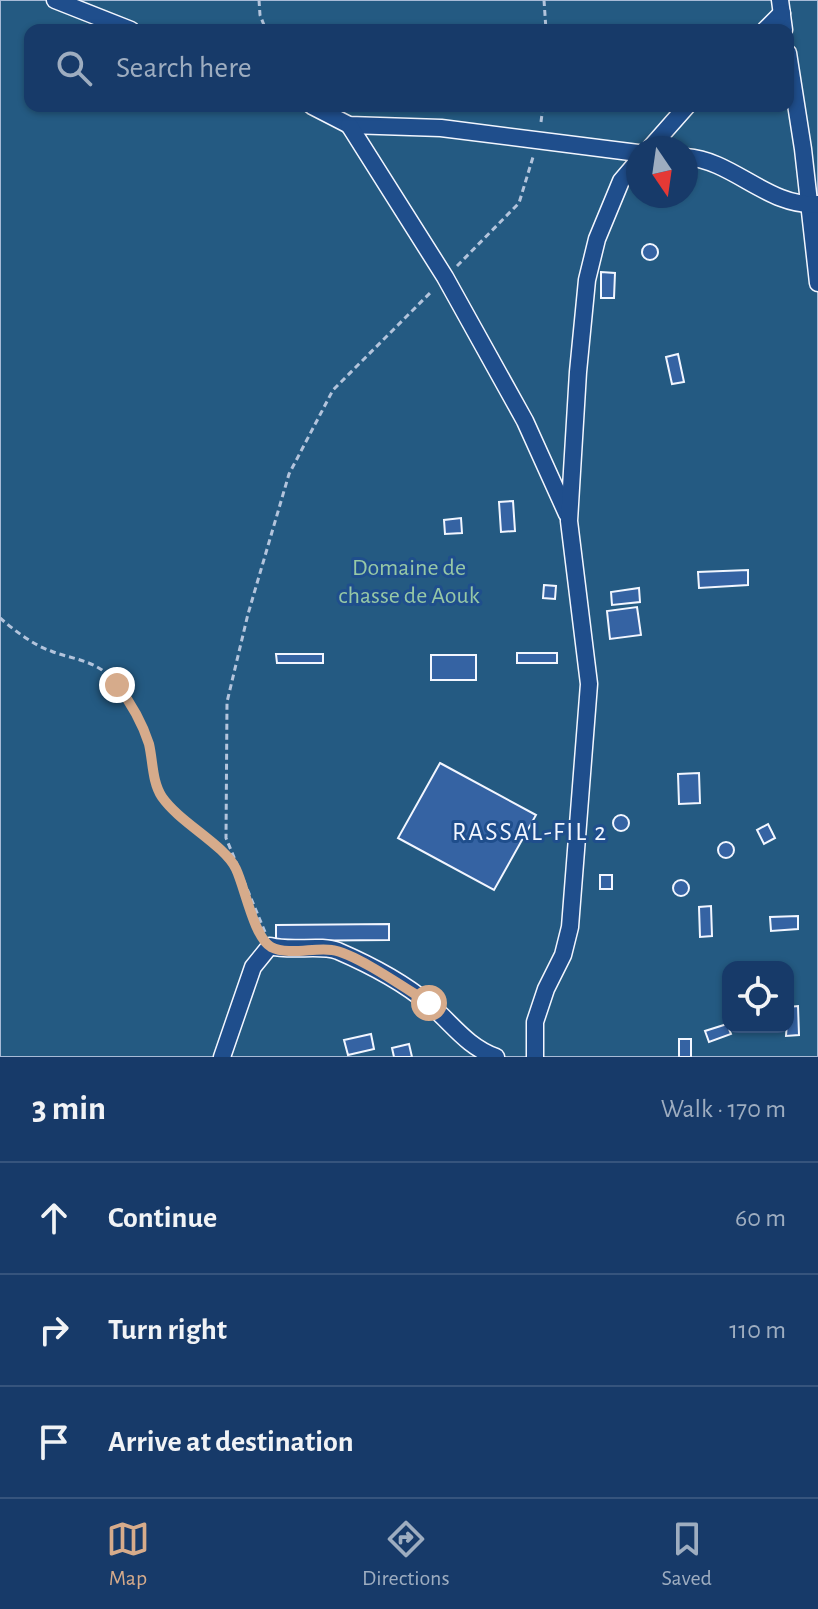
<!DOCTYPE html>
<meta charset="utf-8">
<style>
body{margin:0;font-family:"Alegreya Sans",sans-serif;background:#244571;color:#f1f3f6}
.controls{position:absolute;right:24px;bottom:24px;display:grid;overflow:hidden;border-radius:16px;box-shadow:0 2px 6px #0004}
.controls button{width:72px;height:72px;display:grid;place-items:center;padding:0;border:0;border-bottom:2px solid #36547d;background:#173a69;color:#f1f3f6;font:40px sans-serif}
.compass{position:absolute;left:626px;top:136px;width:72px;height:72px;border-radius:50%;background:#173a69;box-shadow:0 2px 6px #0004;rotate:167deg}
.stop{position:absolute;width:24px;height:24px;margin:-18px;border:6px solid #d6ab8b;border-radius:50%;background:#fff}
.stop.end{background:#d6ab8b;border-color:#fff;box-shadow:0 2px 8px #0008}
.list{margin:0;padding:0;list-style:none}
h2{display:flex;justify-content:space-between;align-items:center;height:104px;margin:0;padding:0 32px;font-size:34px}
h2 small{font-size:26px;font-weight:400;color:#9eadc0}
.list li{display:grid;grid-template-columns:52px 1fr auto;gap:24px;align-items:center;box-sizing:border-box;height:112px;padding:0 32px;border-top:2px solid #36547d}
.list b{display:block;font-size:30px;white-space:nowrap}
.list em{font-size:26px;font-style:normal;color:#9eadc0}
.icon{flex:none;width:44px;height:44px;fill:none;stroke:currentColor;stroke-width:2;stroke-linecap:round;stroke-linejoin:round}
.map{position:relative;flex:none;width:818px;height:1057px;overflow:hidden}
.search{position:absolute;background:#173a69;box-shadow:0 2px 6px #0004;left:24px;right:24px;top:24px;height:88px;display:flex;align-items:center;gap:20px;box-sizing:border-box;padding:0 28px;border-radius:16px;color:#9eadc0;font-size:30px}
.sheet{height:440px;background:#173a69}
nav{display:flex;justify-content:space-around;align-items:center;box-sizing:border-box;height:112px;border-top:2px solid #36547d;background:#173a69;font-size:22px;color:#9eadc0}
nav a{display:grid;justify-items:center;gap:4px}
nav .on{color:#d6ab8b}
.map>svg:first-child{display:block}
</style>
<div class="map">
<svg width="818" height="1057" viewBox="0 0 818 1057">
<rect width="100%" height="100%" fill="#1f4e8c"/>
<path fill="#245a82" stroke="#a8bbd7" stroke-width="2" fill-rule="evenodd" d="M0,0h818v1057h-818zM30,30h758v76h-758zM638,148h48v48h-48zM728,967h60v60h-60z"/>
<g fill="#3563a3" stroke="#f2f6ff" stroke-width="2">
<circle cx="650" cy="252" r="8"/>
<polygon points="601,272 615,273 614,298 601,298"/>
<polygon points="678,354 684,382 672,384 666,357"/>
<polygon points="513,501 515,531 501,532 499,502"/>
<polygon points="461,518 462,533 445,534 444,520"/>
<polygon points="748,570 748,585 699,588 698,572"/>
<polygon points="544,585 556,586 555,599 543,598"/>
<polygon points="639,588 640,602 612,605 611,592"/>
<polygon points="637,607 641,635 610,639 607,611"/>
<rect x="517" y="653" width="40" height="10"/>
<polygon points="276,654 323,654 323,663 277,663"/>
<rect x="431" y="655" width="45" height="25"/>
<polygon points="440,763 536,815 494,890 398,838"/>
<polygon points="699,773 700,803 679,804 678,774"/>
<circle cx="621" cy="823" r="8"/>
<polygon points="768,824 775,838 764,844 757,830"/>
<circle cx="726" cy="850" r="8"/>
<rect x="600" y="875" width="12" height="14"/>
<circle cx="681" cy="888" r="8"/>
<polygon points="711,906 712,936 700,937 699,907"/>
<polygon points="798,916 798,929 771,931 770,917"/>
<polygon points="389,924 389,940 276,941 276,925"/>
<polygon points="798,1006 799,1035 786,1036 788,1007"/>
<polygon points="727,1024 731,1034 709,1042 705,1031"/>
<polygon points="371,1034 374,1049 348,1055 344,1040"/>
<rect x="679" y="1039" width="12" height="18"/>
<polygon points="409,1044 412,1057 394,1057 392,1048"/>
</g>
<g fill="none" stroke-linecap="round" stroke-linejoin="round">
<g stroke="#f2f6ff" stroke-width="19">
<g id="minor">
<polyline points="55,0 131,30"/>
<polyline points="780,0 784,30"/>
<polyline points="765,30 782,13"/>
<polyline points="788,53 803,149 818,283"/>
<polyline points="312,106 349,125 441,128 638,153"/>
<polyline points="349,125 445,277 525,421 567,514"/>
<polyline points="650,148 687,106"/>
<path d="M686,157c47,3 83,51 132,47"/>
<path d="M222,1057l31,-90 17,-21c22,6 50,-2 68,5 30,13 66,32 91,53 23,19 37,42 67,53"/>
<polyline points="535,1057 535,1022 546,989 563,955 570,927 589,684 569,521 578,372 587,280 597,239 621,181 638,161"/>
</g>
</g>
<g stroke="#b3c4dc" stroke-width="3" stroke-dasharray="6 4" stroke-linecap="butt">
<polyline points="259,0 260,15 266,30"/>
<polyline points="544,0 546,30"/>
<polyline points="541,122 543,106"/>
<polyline points="457,266 519,203 533,157"/>
<path d="M0,618c14,12 33,27 51,33 17,7 35,8 51,19 23,19 40,48 47,76 4,16 4,33 12,47 14,28 45,41 66,62 16,16 25,56 33,78"/>
<polyline points="265,932 226,838 227,702 248,614 289,474 333,390 432,291"/>
</g>
<use href="#minor" stroke="#1f4e8c" stroke-width="16"/>
</g>
<g fill="none" stroke-linecap="round" stroke-linejoin="round">
<path stroke="#d6ab8b" stroke-width="10" d="M117,685c14,18 25,37 32,59 4,17 3,38 13,53 18,26 63,48 74,72 9,19 18,68 35,78 18,9 43,0 61,3 23,3 76,40 97,53"/>
</g>
<g text-anchor="middle" dominant-baseline="central" stroke-width="6" stroke-linejoin="round" paint-order="stroke">
<g font-size="24" fill="#97c8a6" stroke="#1f4e8c">
<text x="409" y="568">Domaine de<tspan x="409" dy="28">chasse de Aouk</tspan></text>
</g>
<g font-size="26" letter-spacing="2" fill="#f2f6ff" stroke="#1f4e8c">
<text x="530" y="832">RASSAL-FIL 2</text>
</g>
</g>
</svg>
<div class="controls">
<button><svg class="icon" aria-label="locate" viewBox="0 0 24 24"><circle cx="12" cy="12" r="6"/><path d="M12 2v4M12 18v4M2 12h4M18 12h4"/></svg></button>
</div>
<svg class="compass" viewBox="-18 -18 36 36"><path d="M0-13l5 13h-10z" fill="#e53935"/><path d="M0 13l5-13h-10z" fill="#9eadc0"/></svg>
<div class="stop" style="left:429px;top:1003px"></div>
<div class="stop end" style="left:117px;top:685px"></div>
<div class="search"><svg class="icon" aria-label="search" viewBox="0 0 24 24"><circle cx="10" cy="10" r="6"/><path d="M15 15l6 6"/></svg>Search here</div>
</div>
<section class="sheet">
<h2>3 min<small>Walk · 170 m</small></h2>
<ul class="list">
<li><svg class="icon" aria-label="ahead" viewBox="0 0 24 24"><path d="M12 20V5M6 11l6-6 6 6"/></svg><div><b>Continue</b></div><em>60 m</em></li>
<li><svg class="icon" aria-label="right" viewBox="0 0 24 24"><path d="M7 20v-9h11M14 6l5 5-5 5"/></svg><div><b>Turn right</b></div><em>110 m</em></li>
<li><svg class="icon" aria-label="arrive" viewBox="0 0 24 24"><path d="M6 21V4h12l-3 4 3 4H6"/></svg><div><b>Arrive at destination</b></div></li>
</ul>
</section>
<nav>
<a class="on"><svg class="icon" aria-label="map" viewBox="0 0 24 24"><path d="M3 6l6-2 6 2 6-2v14l-6 2-6-2-6 2zM9 4v14M15 6v14"/></svg>Map</a>
<a><svg class="icon" aria-label="directions" viewBox="0 0 24 24"><path d="M12 3l9 9-9 9-9-9zM9 14v-3h6M13 9l2 2-2 2"/></svg>Directions</a>
<a><svg class="icon" aria-label="saved" viewBox="0 0 24 24"><path d="M7 4h10v16l-5-4-5 4z"/></svg>Saved</a>
</nav>
